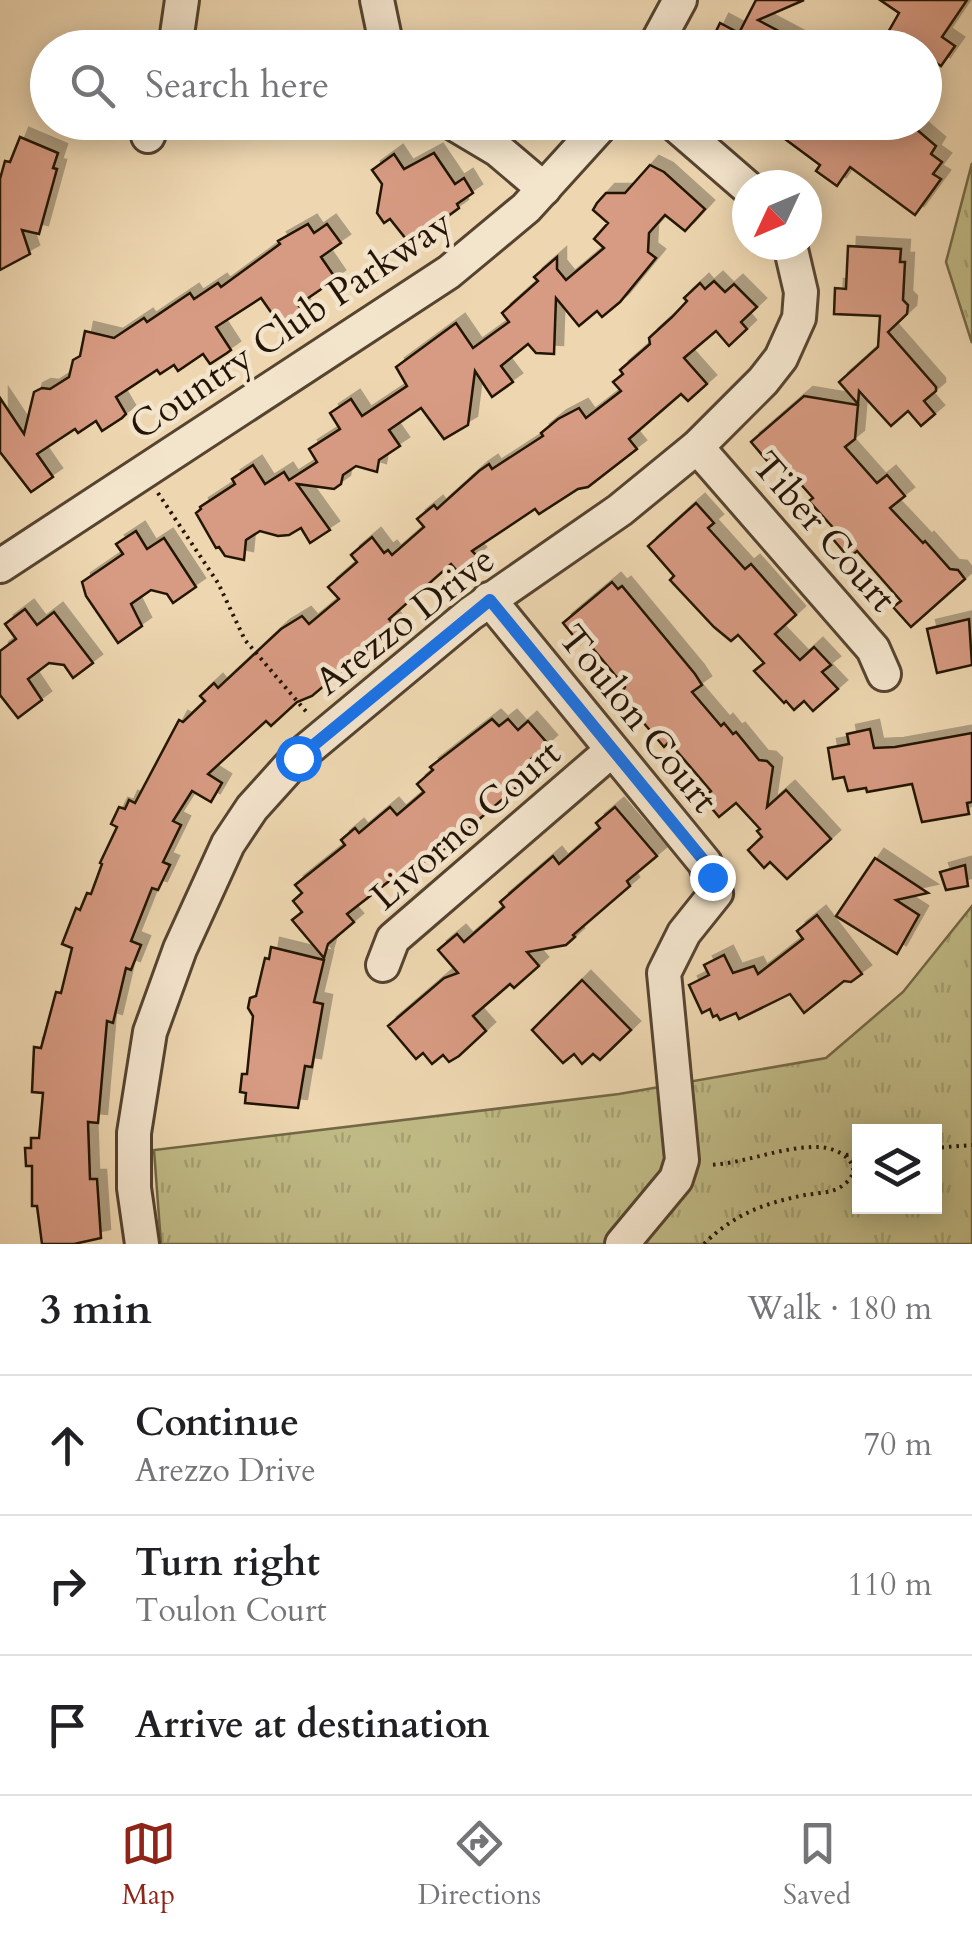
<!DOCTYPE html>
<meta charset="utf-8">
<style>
body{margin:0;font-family:Cardo,serif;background:#f2f2f2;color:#202124}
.controls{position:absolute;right:30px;bottom:30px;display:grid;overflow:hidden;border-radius:0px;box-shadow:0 5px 25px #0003}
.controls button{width:90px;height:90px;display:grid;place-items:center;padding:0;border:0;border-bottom:2px solid #e0e0e0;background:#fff;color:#202124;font:50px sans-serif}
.compass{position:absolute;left:732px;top:170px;width:90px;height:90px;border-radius:50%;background:#fff;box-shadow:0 5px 25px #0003;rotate:226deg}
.stop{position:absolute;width:30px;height:30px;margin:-22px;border:8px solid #1a73e8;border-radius:50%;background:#fff}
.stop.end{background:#1a73e8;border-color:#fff;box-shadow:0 2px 10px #0008}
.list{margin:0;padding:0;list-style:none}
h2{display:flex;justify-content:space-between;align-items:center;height:130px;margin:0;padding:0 40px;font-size:42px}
h2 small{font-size:32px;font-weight:400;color:#757577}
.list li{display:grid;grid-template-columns:65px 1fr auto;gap:30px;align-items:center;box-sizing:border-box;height:140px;padding:0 40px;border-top:2px solid #e0e0e0}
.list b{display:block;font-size:38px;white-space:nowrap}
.list p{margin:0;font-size:32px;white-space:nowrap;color:#757577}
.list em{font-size:32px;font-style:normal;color:#757577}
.icon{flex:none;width:55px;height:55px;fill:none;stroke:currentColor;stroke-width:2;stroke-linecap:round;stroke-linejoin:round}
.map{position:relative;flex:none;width:972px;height:1244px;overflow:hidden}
.search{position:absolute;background:#fff;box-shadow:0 5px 25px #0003;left:30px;right:30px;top:30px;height:110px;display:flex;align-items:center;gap:25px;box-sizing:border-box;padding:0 35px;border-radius:55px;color:#757577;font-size:38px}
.sheet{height:550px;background:#fff}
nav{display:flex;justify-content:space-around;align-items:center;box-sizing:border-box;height:140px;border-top:2px solid #e0e0e0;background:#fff;font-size:28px;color:#757577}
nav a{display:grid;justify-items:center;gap:5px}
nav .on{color:#8f2418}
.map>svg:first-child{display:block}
</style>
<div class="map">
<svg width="972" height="1244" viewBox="0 0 972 1244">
<defs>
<pattern id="grass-tufts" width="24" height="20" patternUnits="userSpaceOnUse" patternTransform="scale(2.5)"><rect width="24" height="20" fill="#c0bb86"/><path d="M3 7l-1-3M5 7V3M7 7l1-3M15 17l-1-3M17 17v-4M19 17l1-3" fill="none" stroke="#a5a072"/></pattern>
<filter id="shadow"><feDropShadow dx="9" dy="-9" stdDeviation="0" flood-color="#0004"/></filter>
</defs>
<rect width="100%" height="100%" fill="#edd6b0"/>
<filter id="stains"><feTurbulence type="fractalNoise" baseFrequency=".002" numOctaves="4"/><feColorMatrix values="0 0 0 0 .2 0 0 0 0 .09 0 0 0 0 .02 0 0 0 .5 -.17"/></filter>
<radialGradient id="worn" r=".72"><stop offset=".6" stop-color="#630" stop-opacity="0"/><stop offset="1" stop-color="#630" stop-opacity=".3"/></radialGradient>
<g fill="url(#grass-tufts)" stroke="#726846" stroke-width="2.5" fill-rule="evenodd">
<polygon points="972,163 972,343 946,262"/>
<path d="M972,906v338h-811l-7,-94 465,-56 207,-36 77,-66zM860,1132h74v74h-74z"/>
</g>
<g fill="#d79a82" stroke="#231406" stroke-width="2.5" filter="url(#shadow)">
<polygon points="756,0 804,0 758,20 811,48 708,48 720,23 739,33"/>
<polygon points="880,0 967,0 942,37 955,46 941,66 924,55 924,48 902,48 886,36 899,13"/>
<polygon points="762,122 908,122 936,146 931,154 942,162 933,174 941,179 915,215 850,167 837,186 816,171 820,165"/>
<polygon points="20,137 58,153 53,168 57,169 39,234 22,230 30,254 0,270 0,179 5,161 10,162"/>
<polygon points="434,153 455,184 464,178 473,193 457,204 459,208 410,244 390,219 384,223 377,213 382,184 372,170 394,154 404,169"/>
<polygon points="650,165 664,172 705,209 685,231 665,215 649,233 648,252 656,258 620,302 602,317 597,311 579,326 556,298 554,354 536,353 528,344 501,366 513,382 492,397 475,371 468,425 444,439 421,408 389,430 400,446 379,460 377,472 356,466 343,475 341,484 334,489 297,484 330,530 310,543 301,528 289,535 278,536 260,531 246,540 244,560 225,556 219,547 216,548 196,513 201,509 200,507 235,484 232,479 253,465 265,484 284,472 289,480 317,462 309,449 340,429 330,413 351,399 362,416 407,386 396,367 456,323 473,348 509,322 502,313 538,281 534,277 557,257 557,269 566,280 604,248 594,239 608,223 593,210 597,203 606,193 625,193"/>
<polygon points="308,224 314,233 327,224 341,243 321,257 336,279 298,305 304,312 280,325 261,298 216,327 231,350 227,353 210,364 203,354 178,371 174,365 160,374 157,370 116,397 126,414 122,418 102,431 96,421 78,433 75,429 37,454 53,477 31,492 0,452 0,398 24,434 34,392 42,388 50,389 69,377 73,360 80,356 85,331 114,338 144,318 147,322 190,293 194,299 218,283 221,287 280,244 278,241"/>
<polygon points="848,246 901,249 900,262 905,262 903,300 908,305 907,314 888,332 936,387 936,391 924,401 935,414 921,426 908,411 891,426 859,391 858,404 839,382 878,347 880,316 834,314 835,288 846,289"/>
<polygon points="714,281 725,292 734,284 757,307 741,322 747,329 729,346 716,331 684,358 707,384 688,401 681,394 629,439 637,449 588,487 578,489 539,514 535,509 472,551 477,556 458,572 451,564 389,619 395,626 312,696 297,702 271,726 266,721 208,774 222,783 211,802 192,791 173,821 181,825 163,862 170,865 158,890 152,888 131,941 141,945 131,970 126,968 113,1023 107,1021 98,1123 88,1122 90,1179 97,1179 101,1238 74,1244 42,1244 37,1206 32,1206 32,1166 26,1166 25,1148 31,1148 31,1138 39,1138 43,1093 32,1092 34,1047 41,1048 56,992 61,993 72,948 62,944 76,908 80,910 87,893 91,894 102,864 100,863 117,827 111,824 119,807 125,809 129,800 135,803 179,720 183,722 205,701 200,696 214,683 218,688 281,629 302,616 309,624 339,599 328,587 357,562 351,555 372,537 384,553 388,550 392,555 424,527 417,519 434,505 437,509 479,471 489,464 492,469 543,436 541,433 558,419 579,408 586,418 621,391 613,382 623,374 620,370 650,344 649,338 672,317 687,301 684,298 700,283 705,289"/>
<polygon points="804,396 858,405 855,439 845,447 877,483 887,475 905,496 890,508 923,543 925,541 950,569 958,570 965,579 911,627 893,607 901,601 857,551 849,558 832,538 838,533 809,501 813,498 775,455 768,462 751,442"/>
<polygon points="696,503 714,523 708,528 745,569 751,564 796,615 775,634 800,660 814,647 831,665 822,672 838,689 813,711 804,701 794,710 786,701 784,703 754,671 764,663 738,635 731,641 714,627 670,580 674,576 648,546"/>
<polygon points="136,531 147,549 164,538 196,587 173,603 167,594 151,590 131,604 142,626 118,643 86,596 82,582 123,554 116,544"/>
<polygon points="612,582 618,589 622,586 695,674 702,685 692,692 721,726 724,723 733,734 736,732 759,760 767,761 773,767 767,807 786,790 831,839 787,879 770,862 764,868 748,850 762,837 757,831 760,829 736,803 719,817 703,798 711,791 669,742 664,747 620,695 625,687 585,639 580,644 563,623"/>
<polygon points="25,609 37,625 54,612 93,663 73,678 64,665 49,663 28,679 42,700 18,718 0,695 0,651 16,639 5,624"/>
<polygon points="969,619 972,665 937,673 927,629"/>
<polygon points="492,719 499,726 508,719 518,730 528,721 548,744 530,760 539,768 443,850 441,848 410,873 406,868 347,914 354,922 328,944 324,958 292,920 302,912 293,901 302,893 295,885 345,845 341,840 355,828 359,833 390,807 397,815 424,792 417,784 433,770 430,767"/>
<polygon points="870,729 874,748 895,747 972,733 972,802 967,803 969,814 922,822 912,784 867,792 866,788 848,791 844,777 833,779 828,748 849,744 847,734"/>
<polygon points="615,807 657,856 627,881 630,886 573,935 575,937 566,945 527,952 539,966 514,988 510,984 473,1016 486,1031 459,1056 449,1062 443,1055 432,1064 423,1053 416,1059 388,1026 444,978 458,973 438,950 457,934 464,942 504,907 500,902 553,856 559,864 600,828 596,823"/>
<polygon points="875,858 928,893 896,900 919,915 897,954 836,916"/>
<polygon points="965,865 968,886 946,890 940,872"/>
<polygon points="817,915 862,974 851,982 844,981 804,1013 790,994 739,1019 736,1013 720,1020 717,1015 713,1017 710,1009 702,1013 689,985 709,975 704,965 724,955 733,973 754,966 758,974 803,939 797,931"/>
<polygon points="271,947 324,960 314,1002 323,1004 312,1067 305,1066 298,1108 245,1103 246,1093 240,1092 242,1074 247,1074 249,1054 253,1016 248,1008 250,998 256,996 265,958 269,959"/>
<polygon points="582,980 631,1030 600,1060 593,1054 582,1064 574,1054 563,1063 532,1030"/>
</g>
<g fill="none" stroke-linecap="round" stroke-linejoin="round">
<g stroke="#564430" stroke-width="38">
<g id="minor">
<polyline points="377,0 387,48"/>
<polyline points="175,48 182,0"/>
<polyline points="654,48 680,0"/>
<polyline points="451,122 498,150 544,189"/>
<polyline points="672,122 747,187"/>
<polyline points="148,136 154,122"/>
<polyline points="697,447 873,649 884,674"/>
<polyline points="0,566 449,272 526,208 604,122"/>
<polyline points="489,599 705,863 716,893 684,933 664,973 682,1160 676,1179 622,1244"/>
<polyline points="383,965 393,939 611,751"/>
<polyline points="142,1244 134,1188 134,1133 150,1032 180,949 228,844 252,808 298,757 470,614 620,510 697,447 763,381 781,358 799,318 801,292 790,245"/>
</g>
</g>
<g stroke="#231406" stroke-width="4" stroke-dasharray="2.5 5" stroke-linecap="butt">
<polyline points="158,493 218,583 245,640 309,715"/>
<polyline points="934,1148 972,1145"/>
<polyline points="846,1155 860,1154"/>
<path d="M704,1244c30,-30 61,-41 101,-49 12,-2 28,-2 37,-9 28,-19 -3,-40 -26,-39 -36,0 -70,16 -106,18"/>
</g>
<use href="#minor" stroke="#f3e4cc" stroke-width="32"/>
</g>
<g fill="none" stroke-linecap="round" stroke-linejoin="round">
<polyline stroke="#1a73e8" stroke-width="12" points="298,758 490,600 705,862 712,877"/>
</g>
<g text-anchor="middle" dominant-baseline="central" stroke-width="9" stroke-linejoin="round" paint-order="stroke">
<g font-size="38" fill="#231406" stroke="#f3e4cc">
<text transform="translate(291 325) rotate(-34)">Country Club Parkway</text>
<text transform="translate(824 532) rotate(49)">Tiber Court</text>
<text transform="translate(405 621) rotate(-38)">Arezzo Drive</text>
<text transform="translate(638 719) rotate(51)">Toulon Court</text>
<text transform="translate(466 825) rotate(-41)">Livorno Court</text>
</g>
</g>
<rect width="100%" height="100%" filter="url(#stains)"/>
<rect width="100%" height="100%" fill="url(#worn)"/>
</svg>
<div class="controls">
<button><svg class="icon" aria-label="layers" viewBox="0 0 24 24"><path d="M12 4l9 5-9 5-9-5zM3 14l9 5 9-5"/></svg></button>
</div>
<svg class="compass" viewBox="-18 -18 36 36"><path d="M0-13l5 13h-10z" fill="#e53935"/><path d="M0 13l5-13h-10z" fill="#757577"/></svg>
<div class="stop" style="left:298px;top:758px"></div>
<div class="stop end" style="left:712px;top:877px"></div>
<div class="search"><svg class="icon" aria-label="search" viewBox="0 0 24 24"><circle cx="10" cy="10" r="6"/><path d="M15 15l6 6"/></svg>Search here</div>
</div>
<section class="sheet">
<h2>3 min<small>Walk · 180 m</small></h2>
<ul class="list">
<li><svg class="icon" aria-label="ahead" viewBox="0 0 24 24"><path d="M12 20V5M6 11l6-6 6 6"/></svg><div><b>Continue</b><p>Arezzo Drive</p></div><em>70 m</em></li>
<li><svg class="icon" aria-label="right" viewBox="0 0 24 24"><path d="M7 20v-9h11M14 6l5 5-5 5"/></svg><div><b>Turn right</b><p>Toulon Court</p></div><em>110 m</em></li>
<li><svg class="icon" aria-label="arrive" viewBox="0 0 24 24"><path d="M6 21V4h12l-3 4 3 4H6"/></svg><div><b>Arrive at destination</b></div></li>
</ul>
</section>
<nav>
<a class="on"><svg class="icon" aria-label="map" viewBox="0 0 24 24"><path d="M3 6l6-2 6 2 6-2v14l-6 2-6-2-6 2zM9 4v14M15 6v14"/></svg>Map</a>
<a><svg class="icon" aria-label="directions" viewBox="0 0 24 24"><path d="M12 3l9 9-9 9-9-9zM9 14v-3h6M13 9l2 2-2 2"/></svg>Directions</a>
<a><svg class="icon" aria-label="saved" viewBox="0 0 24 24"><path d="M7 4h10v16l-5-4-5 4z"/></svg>Saved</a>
</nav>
